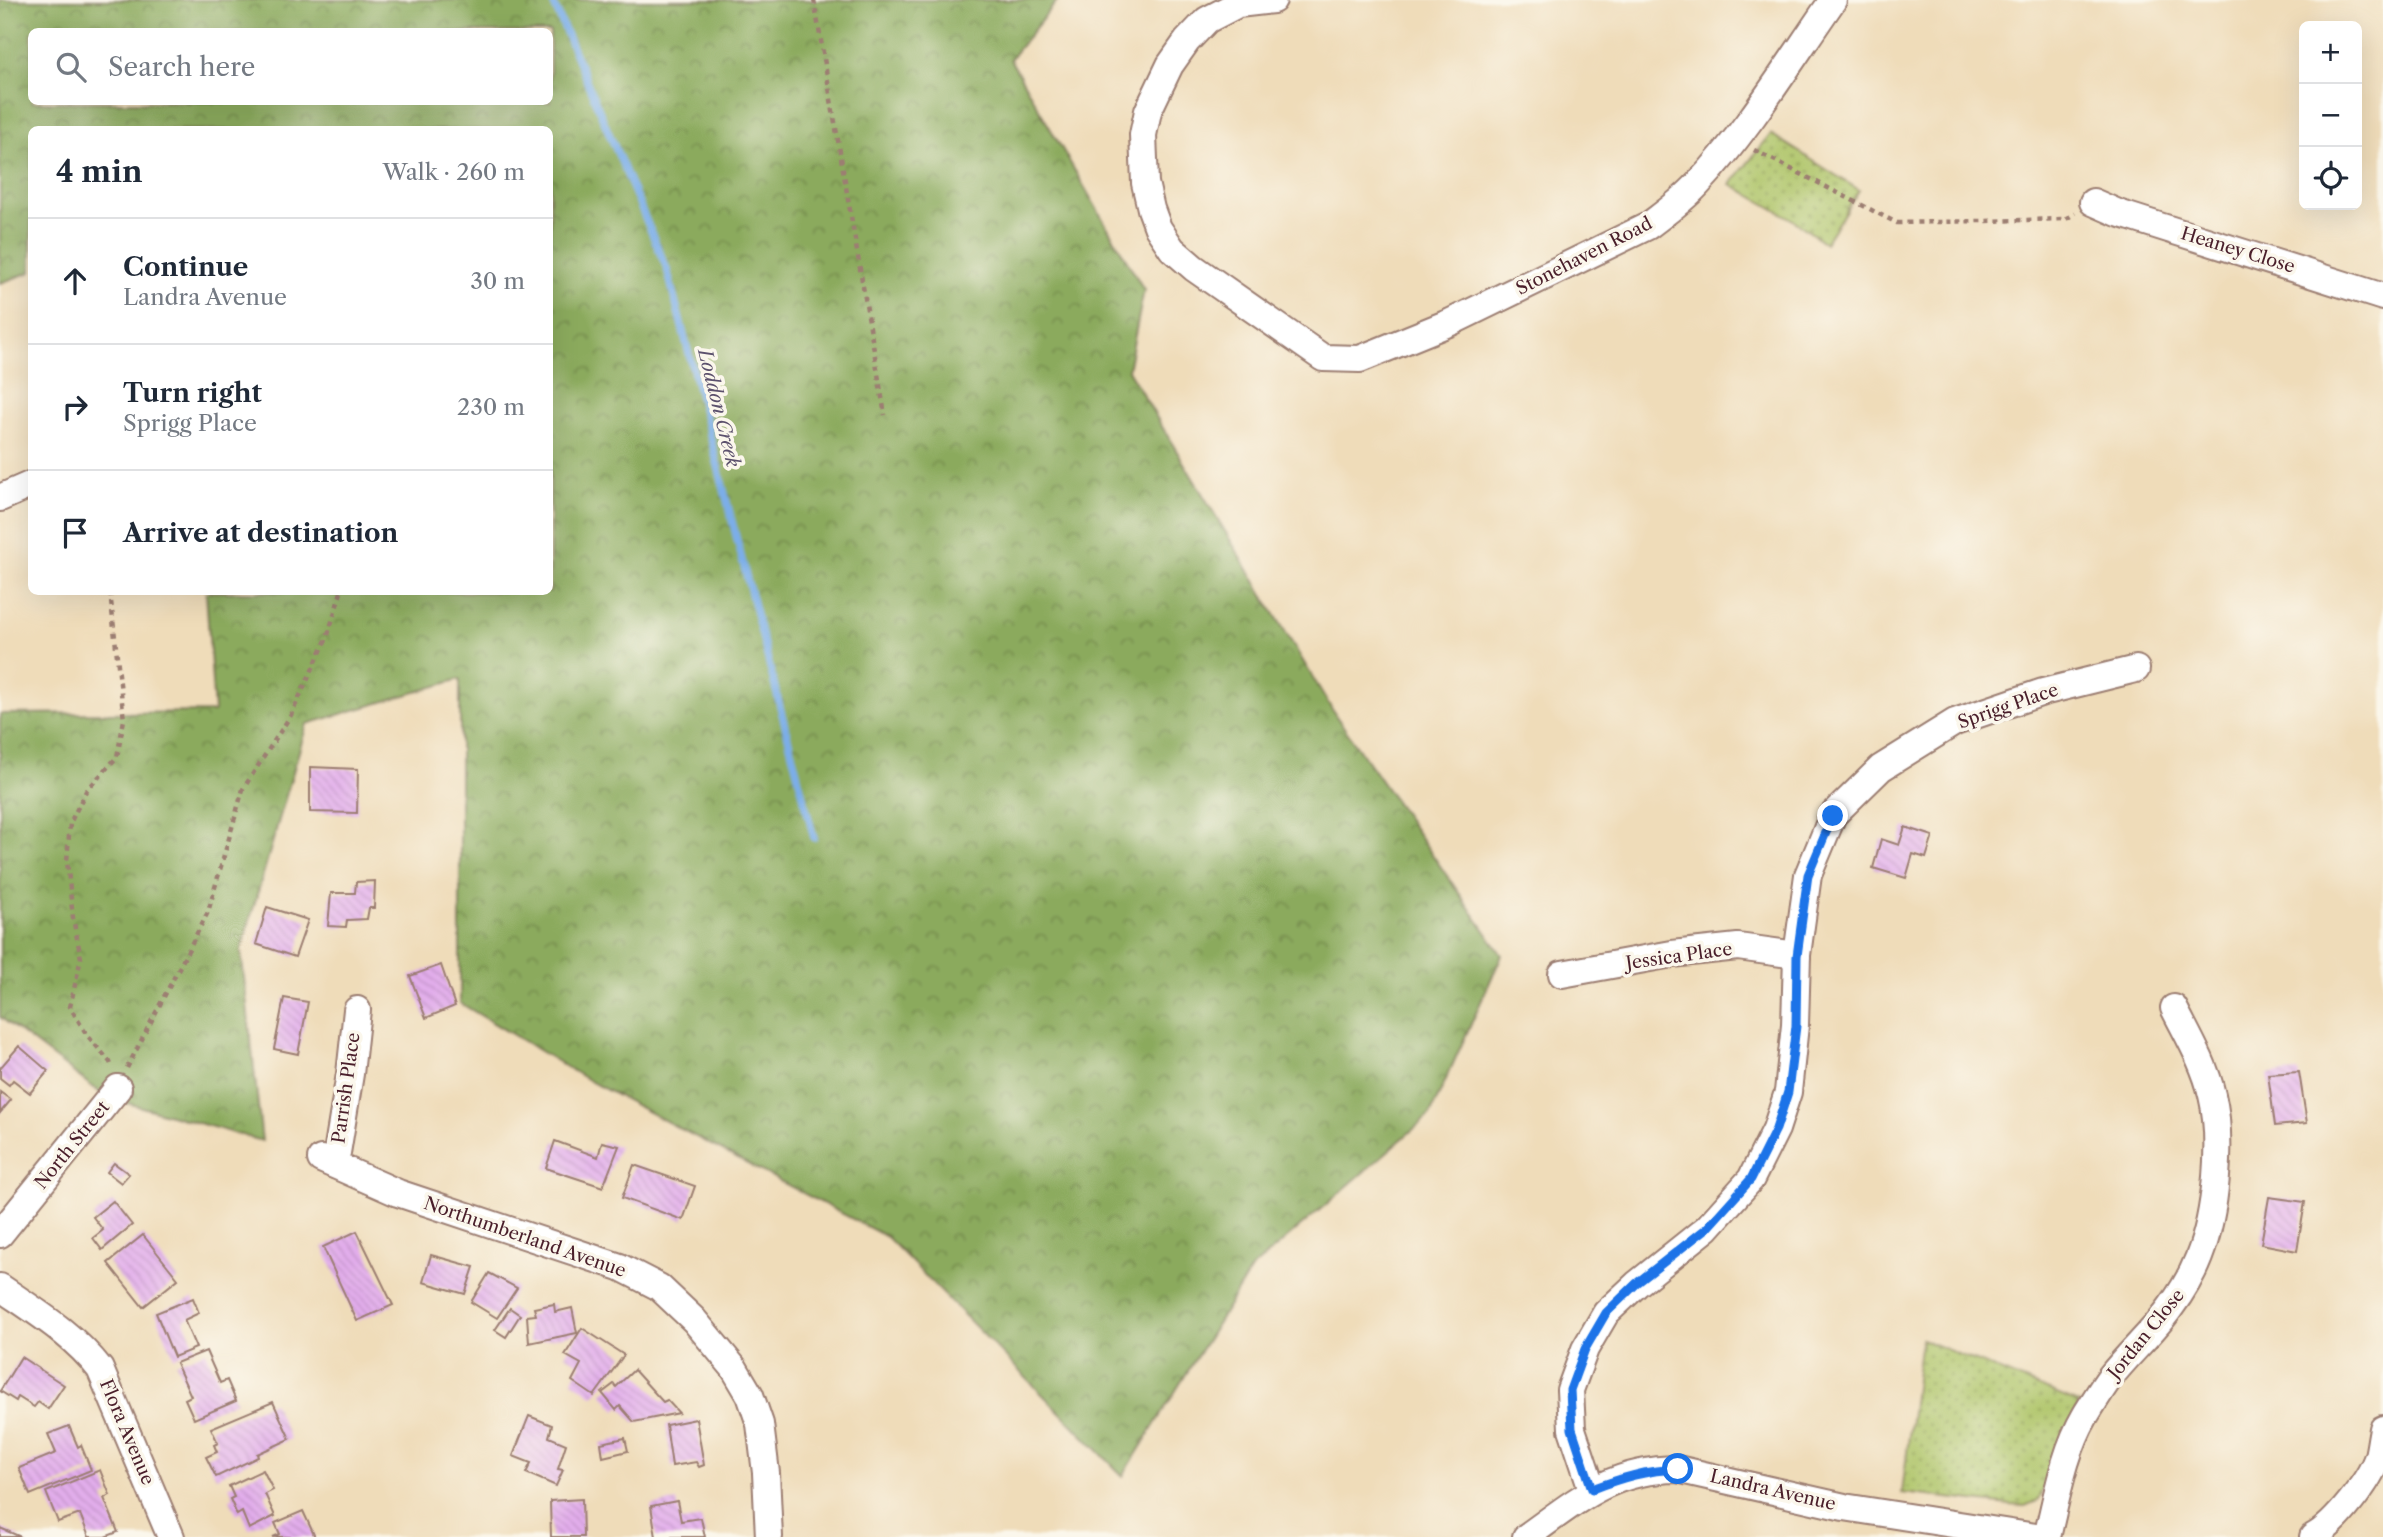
<!DOCTYPE html>
<meta charset="utf-8">
<style>
body{margin:0;font-family:"Libre Caslon Text",serif;background:#f2f2f3;color:#1f2937}
.controls{position:absolute;right:21px;top:21px;display:grid;overflow:hidden;border-radius:10px;box-shadow:0 7px 28px #0002}
.controls button{width:63px;height:63px;display:grid;place-items:center;padding:0;border:0;border-bottom:2px solid #e0e1e3;background:#fff;color:#1f2937;font:35px sans-serif}
.stop{position:absolute;width:21px;height:21px;margin:-16px;border:5px solid #1a73e8;border-radius:50%;background:#fff}
.stop.end{background:#1a73e8;border-color:#fff;box-shadow:0 2px 7px #0008}
.list{margin:0;padding:0;list-style:none}
h2{display:flex;justify-content:space-between;align-items:center;height:91px;margin:0;padding:0 28px;font-size:30px}
h2 small{font-size:23px;font-weight:400;color:#747a83}
.list li{display:grid;grid-template-columns:46px 1fr auto;gap:21px;align-items:center;box-sizing:border-box;height:126px;padding:0 28px;border-top:2px solid #e0e1e3}
.list b{display:block;font-size:26px;white-space:nowrap}
.list p{margin:0;font-size:23px;white-space:nowrap;color:#747a83}
.list em{font-size:23px;font-style:normal;color:#747a83}
.icon{flex:none;width:38px;height:38px;fill:none;stroke:currentColor;stroke-width:2;stroke-linecap:round;stroke-linejoin:round}
.map{position:relative;flex:none;width:2383px;height:1537px;overflow:hidden}
.search{position:absolute;background:#fff;box-shadow:0 7px 28px #0002;left:28px;top:28px;width:525px;height:77px;display:flex;align-items:center;gap:18px;box-sizing:border-box;padding:0 24px;border-radius:10px;color:#747a83;font-size:26px}
.panel{position:absolute;background:#fff;box-shadow:0 7px 28px #0002;left:28px;top:126px;width:525px;height:469px;border-radius:10px}
.map>svg:first-child{display:block}
</style>
<div class="map">
<svg width="2383" height="1537" viewBox="0 0 2383 1537">
<defs>
<pattern id="grass-dots" width="8" height="8" patternUnits="userSpaceOnUse" patternTransform="scale(1.75)"><rect width="8" height="8" fill="#afc569"/><path d="M2 2h.1M6 6h.1" fill="none" stroke="#909f57" stroke-width="1.8" stroke-linecap="round"/></pattern>
<pattern id="forest-crowns" width="20" height="18" patternUnits="userSpaceOnUse" patternTransform="scale(1.75)"><rect width="20" height="18" fill="#8baa5d"/><path d="M2 6a3 3 0 1 1 6 0M12 15a3 3 0 1 1 6 0" fill="none" stroke="#748a4d"/></pattern>
<pattern id="building-back-hatch" width="6" height="6" patternUnits="userSpaceOnUse" patternTransform="scale(1.75)"><rect width="6" height="6" fill="#e2adeb"/><path d="M-1 5l2 2M0 0l6 6M5-1l2 2" fill="none" stroke="#c394ca"/></pattern>
</defs>
<rect width="100%" height="100%" fill="#fbf7ec"/>
<filter id="ink" filterUnits="userSpaceOnUse"><feTurbulence type="fractalNoise" baseFrequency=".0143" numOctaves="2"/><feDisplacementMap in="SourceGraphic" scale="14" xChannelSelector="R" yChannelSelector="G"/><feConvolveMatrix kernelMatrix="1 2 1 2 8 2 1 2 1" color-interpolation-filters="sRGB"/></filter>
<filter id="wash" filterUnits="userSpaceOnUse"><feTurbulence type="fractalNoise" baseFrequency=".00686" numOctaves="4" result="noise"/><feDisplacementMap in="SourceGraphic" scale="28" xChannelSelector="R" yChannelSelector="G"/><feGaussianBlur stdDeviation="1.57" result="paint"/><feColorMatrix in="noise" values="0 0 0 0 0 0 0 0 0 0 0 0 0 0 0 0 0 1.4 0 .05"/><feComposite in="paint" operator="in"/></filter>
<g filter="url(#wash)">
<rect width="100%" height="100%" fill="#efdcb9"/>
<g fill="url(#grass-dots)" stroke="#7c724a" stroke-width="2">
<polygon points="1771,134 1859,190 1825,243 1795,221 1731,184"/>
<polygon points="1921,1339 2079,1403 2039,1500 2025,1506 2010,1505 1902,1493"/>
</g>
<path fill="url(#forest-crowns)" stroke="#6a6444" stroke-width="2" fill-rule="evenodd" d="M0,0h1058l-48,59 134,231 -16,80 208,346 166,239 -72,160 -179,154 -128,207 -236,-239 -294,-154 -133,-80v-324l-153,45 -66,226 21,191 -156,-44 -106,-80v-303l214,-2 -8,-120h344v-462h-518l-1,142 -31,11zM32,32h518v70h-518z"/>
<g fill="none" stroke-linecap="round" stroke-linejoin="round">
<polyline stroke="#7caee8" stroke-width="7" points="552,0 667,269 814,838"/>
</g>
<g id="blocks">
<g fill="url(#building-back-hatch)">
<polygon points="310,767 358,769 357,813 310,812"/>
<polygon points="1905,827 1933,836 1926,858 1913,854 1906,878 1873,868 1881,839 1899,845"/>
<polygon points="375,881 374,908 369,908 367,919 347,920 346,927 328,926 331,893 355,893 356,882"/>
<polygon points="267,907 308,920 295,957 256,944"/>
<polygon points="441,965 455,1006 426,1018 410,976"/>
<polygon points="284,998 308,1002 298,1054 274,1049"/>
<polygon points="19,1046 48,1071 30,1093 13,1080 9,1085 0,1078 0,1068"/>
<polygon points="2299,1072 2307,1123 2275,1126 2268,1074"/>
<polygon points="0,1092 11,1100 0,1113"/>
<polygon points="555,1141 598,1157 602,1142 619,1146 603,1187 546,1168"/>
<polygon points="114,1163 129,1174 121,1183 107,1172"/>
<polygon points="634,1165 695,1186 683,1220 622,1198"/>
<polygon points="2269,1197 2305,1202 2297,1251 2261,1244"/>
<polygon points="113,1201 132,1225 102,1250 93,1238 103,1230 93,1217"/>
<polygon points="357,1231 393,1305 357,1321 323,1247"/>
<polygon points="143,1235 178,1279 143,1307 108,1263"/>
<polygon points="431,1255 474,1267 465,1294 423,1282"/>
<polygon points="489,1273 517,1288 497,1318 471,1302"/>
<polygon points="193,1298 199,1313 184,1320 196,1348 174,1357 156,1313"/>
<polygon points="554,1304 555,1312 572,1308 577,1333 529,1343 527,1316 536,1315 534,1308"/>
<polygon points="510,1308 520,1315 506,1337 495,1330"/>
<polygon points="582,1328 624,1355 594,1396 572,1381 581,1364 565,1355"/>
<polygon points="206,1351 220,1383 227,1380 236,1401 194,1419 185,1399 191,1396 176,1363"/>
<polygon points="21,1357 64,1385 48,1409 38,1402 34,1407 18,1397 16,1401 0,1391"/>
<polygon points="634,1370 663,1402 667,1400 679,1413 634,1422 620,1406 616,1410 602,1393 614,1384 616,1387"/>
<polygon points="273,1402 290,1439 257,1454 258,1457 216,1477 206,1457 217,1452 214,1445 218,1443 211,1428"/>
<polygon points="529,1416 552,1425 549,1437 566,1444 558,1469 563,1470 556,1486 526,1473 531,1463 513,1456"/>
<polygon points="696,1419 704,1465 699,1467 696,1462 672,1466 666,1425"/>
<polygon points="69,1426 78,1447 81,1445 91,1470 30,1495 19,1468 56,1453 48,1434"/>
<polygon points="625,1438 628,1451 603,1457 601,1443"/>
<polygon points="100,1470 110,1495 104,1498 118,1532 105,1537 89,1537 80,1514 58,1522 46,1492"/>
<polygon points="263,1470 273,1490 265,1494 275,1516 249,1529 242,1512 237,1515 230,1499 234,1497 229,1486"/>
<polygon points="582,1499 583,1537 551,1537 550,1501"/>
<polygon points="677,1501 681,1521 701,1518 705,1537 656,1537 651,1506"/>
<polygon points="303,1511 315,1537 273,1537 280,1534 275,1523"/>
<polygon points="0,1528 21,1537 0,1537"/>
</g>
</g>
</g>
<g filter="url(#ink)">
<use href="#blocks" fill-opacity="0" stroke="#9c7e72" stroke-width="2"/>
<g fill="none" stroke-linecap="round" stroke-linejoin="round">
<g stroke="#9c7e72" stroke-width="30">
<g id="minor">
<path d="M1273,0l-35,4 -31,16 -20,21 -17,24 -22,46 -5,24 2,48 6,26 7,19 14,21 22,19 129,90 37,1 91,-37 197,-96c17,-13 34,-25 49,-41 50,-53 94,-125 136,-185"/>
<polyline points="2093,202 2118,213 2383,297"/>
<polyline points="0,498 32,484"/>
<polyline points="1562,974 1672,954 1738,947 1797,955"/>
<polyline points="321,1159 398,1193 620,1267 659,1287 694,1320 734,1368 750,1395 760,1424 766,1473 769,1537"/>
<polyline points="335,1165 350,1074 357,1010"/>
<polyline points="0,1234 118,1088"/>
<path d="M0,1287c36,25 73,47 100,82l71,168"/>
<polyline points="1592,1489 1572,1429 1570,1390 1585,1349 1606,1313 1637,1284 1707,1228 1751,1179 1776,1129 1788,1092 1795,1025 1797,955 1808,875 1833,815 1881,768 1955,722 2043,692 2136,669"/>
<path d="M1526,1537c52,-37 84,-67 151,-68l167,38 192,30"/>
<path d="M2047,1537c10,-40 17,-85 38,-121 8,-13 17,-28 26,-40 19,-24 42,-44 59,-68 12,-16 22,-33 29,-51 17,-43 24,-117 13,-162 -7,-31 -24,-59 -38,-87"/>
<path d="M2313,1537c22,-12 57,-56 65,-81 2,-8 3,-18 5,-27"/>
</g>
</g>
<g stroke="#9c7e72" stroke-width="4.5" stroke-dasharray="5 5" stroke-linecap="butt">
<polyline points="814,0 885,415"/>
<polyline points="1754,150 1897,223 2066,219 2075,213"/>
<polyline points="110,592 124,720 117,757 86,791 70,823 67,861 73,918 81,958 70,1007 87,1035 110,1062 112,1067"/>
<polyline points="127,1068 208,912 243,789 291,715 327,638 341,592"/>
</g>
<use href="#minor" stroke="#fff" stroke-width="26"/>
</g>
</g>
<g fill="none" stroke-linecap="round" stroke-linejoin="round" filter="url(#ink)">
<path stroke="#1a73e8" stroke-width="9" d="M1678,1469c-31,1 -57,9 -86,20l-20,-60 -2,-39 15,-41 21,-36 31,-30 70,-55 44,-49 25,-50 12,-37 8,-66 1,-70 11,-81 25,-59"/>
</g>
<g text-anchor="middle" dominant-baseline="central" stroke-width="7" stroke-linejoin="round" paint-order="stroke">
<g font-size="18" fill="#4a1f2b" stroke="#fbf7ec">
<text transform="translate(2238 250) rotate(17)">Heaney Close</text>
<text transform="translate(1584 256) rotate(-27)">Stonehaven Road</text>
<text transform="translate(2008 706) rotate(-19)">Sprigg Place</text>
<text transform="translate(1679 956) rotate(-8)">Jessica Place</text>
<text transform="translate(346 1088) rotate(-82)">Parrish Place</text>
<text transform="translate(72 1145) rotate(-51)">North Street</text>
<text transform="translate(525 1237) rotate(19)">Northumberland Avenue</text>
<text transform="translate(2146 1334) rotate(-51)">Jordan Close</text>
<text transform="translate(127 1432) rotate(67)">Flora Avenue</text>
<text transform="translate(1773 1490) rotate(13)">Landra Avenue</text>
</g>
<g font-size="19" font-style="italic" fill="#5c516d" stroke="#fbf7ec">
<text transform="translate(719 408) rotate(76)">Loddon Creek</text>
</g>
</g>
</svg>
<div class="controls">
<button>+</button>
<button>−</button>
<button><svg class="icon" aria-label="locate" viewBox="0 0 24 24"><circle cx="12" cy="12" r="6"/><path d="M12 2v4M12 18v4M2 12h4M18 12h4"/></svg></button>
</div>
<div class="stop" style="left:1678px;top:1469px"></div>
<div class="stop end" style="left:1833px;top:816px"></div>
<div class="search"><svg class="icon" aria-label="search" viewBox="0 0 24 24"><circle cx="10" cy="10" r="6"/><path d="M15 15l6 6"/></svg>Search here</div>
<section class="panel">
<h2>4 min<small>Walk · 260 m</small></h2>
<ul class="list">
<li><svg class="icon" aria-label="ahead" viewBox="0 0 24 24"><path d="M12 20V5M6 11l6-6 6 6"/></svg><div><b>Continue</b><p>Landra Avenue</p></div><em>30 m</em></li>
<li><svg class="icon" aria-label="right" viewBox="0 0 24 24"><path d="M7 20v-9h11M14 6l5 5-5 5"/></svg><div><b>Turn right</b><p>Sprigg Place</p></div><em>230 m</em></li>
<li><svg class="icon" aria-label="arrive" viewBox="0 0 24 24"><path d="M6 21V4h12l-3 4 3 4H6"/></svg><div><b>Arrive at destination</b></div></li>
</ul>
</section>
</div>
